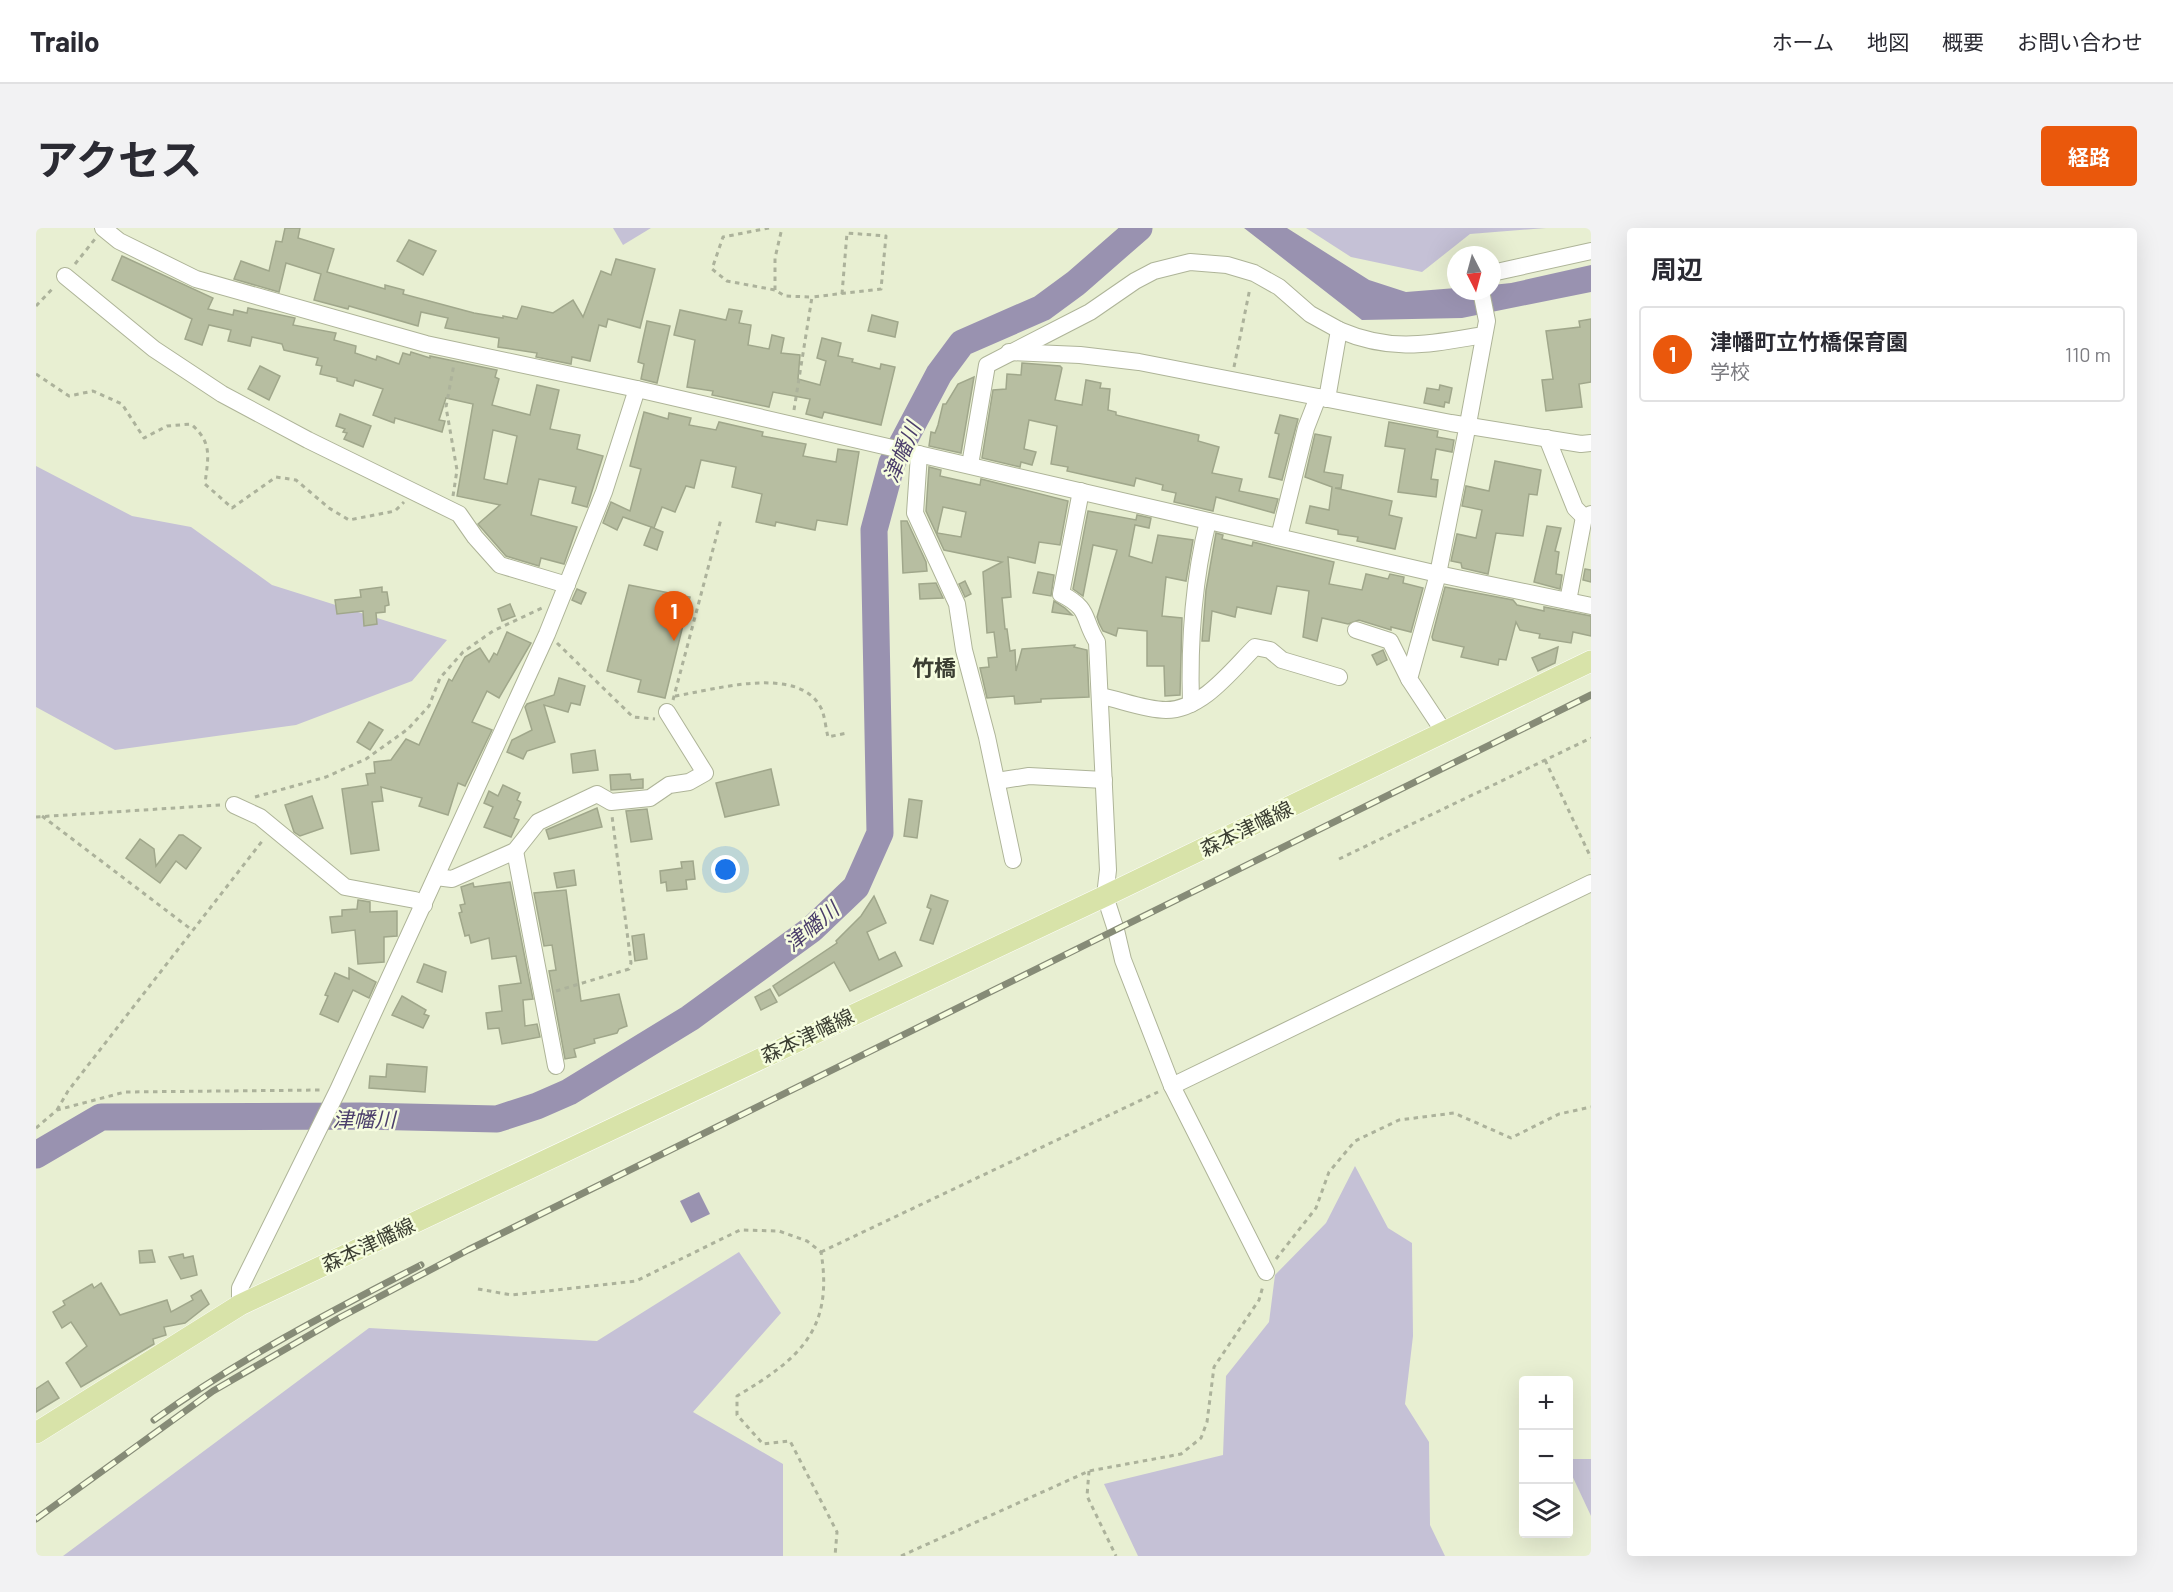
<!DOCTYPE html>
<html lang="ja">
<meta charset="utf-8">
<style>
body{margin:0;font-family:Barlow,"Noto Sans JP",sans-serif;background:#f2f2f3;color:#2b2b33}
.controls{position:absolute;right:18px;bottom:18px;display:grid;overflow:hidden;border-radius:6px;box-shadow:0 6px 24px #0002}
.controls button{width:54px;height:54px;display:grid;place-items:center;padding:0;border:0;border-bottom:2px solid #e1e1e2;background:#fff;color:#2b2b33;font:30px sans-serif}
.compass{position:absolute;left:1411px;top:18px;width:54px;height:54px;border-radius:50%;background:#fff;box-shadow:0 6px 24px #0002;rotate:174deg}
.you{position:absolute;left:690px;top:642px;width:21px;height:21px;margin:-15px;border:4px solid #fff;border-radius:50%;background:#1a73e8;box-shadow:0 0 0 9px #1a73e833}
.badge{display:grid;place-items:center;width:39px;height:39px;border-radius:50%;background:#ea580c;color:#fff;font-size:20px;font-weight:700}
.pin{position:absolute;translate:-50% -50px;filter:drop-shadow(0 2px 3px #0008)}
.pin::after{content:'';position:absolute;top:32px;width:21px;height:18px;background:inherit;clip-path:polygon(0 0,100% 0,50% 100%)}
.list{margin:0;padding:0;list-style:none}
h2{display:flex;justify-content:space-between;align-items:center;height:78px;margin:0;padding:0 24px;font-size:26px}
h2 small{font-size:20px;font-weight:400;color:#7c7c81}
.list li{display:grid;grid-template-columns:39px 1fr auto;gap:18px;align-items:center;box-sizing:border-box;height:96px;margin:0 12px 12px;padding:0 12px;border:2px solid #e1e1e2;border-radius:6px}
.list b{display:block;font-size:22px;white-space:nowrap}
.list p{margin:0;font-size:20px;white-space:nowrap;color:#7c7c81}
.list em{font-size:20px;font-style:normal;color:#7c7c81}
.icon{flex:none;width:33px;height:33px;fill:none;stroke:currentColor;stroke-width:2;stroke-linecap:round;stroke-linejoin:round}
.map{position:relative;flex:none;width:1555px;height:1328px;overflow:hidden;border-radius:6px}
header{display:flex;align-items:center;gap:36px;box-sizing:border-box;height:84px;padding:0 30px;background:#fff;border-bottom:2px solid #e1e1e2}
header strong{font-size:28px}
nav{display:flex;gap:33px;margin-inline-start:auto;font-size:21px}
.intro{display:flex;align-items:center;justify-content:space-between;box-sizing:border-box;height:144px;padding:0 36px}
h1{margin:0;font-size:42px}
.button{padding:15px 27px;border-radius:6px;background:#ea580c;color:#fff;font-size:21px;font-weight:700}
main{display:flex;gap:36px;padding:0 36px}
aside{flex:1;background:#fff;border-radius:6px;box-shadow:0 6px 24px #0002}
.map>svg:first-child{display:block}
</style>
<header>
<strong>Trailo</strong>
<nav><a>ホーム</a><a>地図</a><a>概要</a><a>お問い合わせ</a></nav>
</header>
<div class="intro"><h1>アクセス</h1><a class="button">経路</a></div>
<main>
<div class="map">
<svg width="1555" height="1328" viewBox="0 0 1555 1328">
<rect width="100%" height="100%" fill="#e8efd2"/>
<g fill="#c5c1d6">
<polygon points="577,0 615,0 587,17"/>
<polygon points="1270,0 1510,0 1434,6 1386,44 1315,29"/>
<polygon points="0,238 96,288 155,299 236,357 411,412 376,453 260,497 79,522 0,479"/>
<polygon points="1319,938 1352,1000 1376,1015 1377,1108 1369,1176 1393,1214 1394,1297 1409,1328 1102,1328 1068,1256 1187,1227 1190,1148 1233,1094 1239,1047 1290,995"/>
<polygon points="703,1024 745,1085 657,1184 747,1236 747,1328 27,1328 333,1100 561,1113"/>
<polygon points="1533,1231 1555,1231 1555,1288 1533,1241"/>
</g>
<g fill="#9992b0">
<polygon points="1208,0 1251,0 1333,52 1370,64 1420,60 1420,63 1456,63 1456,57 1475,55 1555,37 1555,64 1426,90 1326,92"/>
<polygon points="663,964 674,986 655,995 644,973"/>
</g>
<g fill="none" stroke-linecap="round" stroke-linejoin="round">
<polyline stroke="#9992b0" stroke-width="27" points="0,927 65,889 326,888 461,891 501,878 533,864 654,790 776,701 820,659 844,605 838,302 856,235 903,146 926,115 1006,80 1040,55 1103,0"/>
</g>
<g fill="#b7bea1" stroke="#a0a78b" stroke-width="1.5" fill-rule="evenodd">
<polygon points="249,0 264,0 262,10 298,21 291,44 349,61 349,57 368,62 367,66 438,85 467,90 467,88 481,91 486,78 517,85 537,72 547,89 565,43 575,47 580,31 619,41 604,100 572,91 570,99 563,97 554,133 536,129 535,136 500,129 501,125 462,119 463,110 409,100 412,90 385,84 382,98 313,78 312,81 278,72 285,46 250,35 243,64 198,51 205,33 233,43 240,13 246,14"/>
<polygon points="373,12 400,23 387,47 361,33"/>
<path d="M86,28l91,42 -5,11 25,6 1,-5 13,3 1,-5 47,10 -2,7 43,8 -2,7 22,6 -1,7 21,7 1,-4 22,8 4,-11 7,2 1,-3 19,6v-2l67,14 -2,7 4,2 -7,26 38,10 7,-30 22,5 -9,39 30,6 -3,14 26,7 -16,51 -15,-4 4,-16 -37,-8 -8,36 46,12 -13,37 -23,-6 -2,8 -33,-10 -28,-32 22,-19 -43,-9 16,-92 -27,-6 -7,22 6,1 -3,11 -47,-14 -1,5 -21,-8 10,-26 -28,-9 -2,6 -16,-5v-3l-17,-4 2,-8 -6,-1 2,-7 -34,-8 -2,-6 -30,-7 -2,9 -22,-5 3,-11 -22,-5 -7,20 -17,-6 7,-20 -80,-39zM457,202l24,6 -10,48 -23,-5z"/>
<polygon points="693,81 706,83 703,95 715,97 712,117 733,121 736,107 748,110 745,125 764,127 762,151 784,157 790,133 781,130 786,110 805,115 802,128 817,131 816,134 844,141 845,136 859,139 845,197 788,184 786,190 770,186 774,171 737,164 733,179 676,167 677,163 651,159 659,112 638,107 644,82 690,92"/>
<polygon points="836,87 862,94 859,109 832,103"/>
<polygon points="1555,91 1555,154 1543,156 1546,179 1510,183 1506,152 1517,151 1510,103 1544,99 1543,93"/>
<polygon points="611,93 634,98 621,155 605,151 608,136 602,134"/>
<polygon points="986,135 1024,138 1026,140 1019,172 1046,177 1050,152 1065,155 1064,160 1074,161 1072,182 1080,184 1080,187 1163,207 1162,213 1183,219 1176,245 1206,251 1203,263 1242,271 1238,285 1180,269 1177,283 1138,274 1140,265 1126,262 1127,257 1100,250 1098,258 1031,243 1032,239 1015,236 1021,198 993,192 988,221 1000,224 996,237 985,234 984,239 946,230 957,162 970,161 971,146 985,147"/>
<polygon points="224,138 244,148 233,172 212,161"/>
<polygon points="938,149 925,225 893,218 895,204 899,205 902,197 907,176 910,176 922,156"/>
<polygon points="1404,157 1416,160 1413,175 1409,174 1408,179 1388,175 1391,160 1403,162"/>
<polygon points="608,184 632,191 633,185 655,190 653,197 680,202 683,194 727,204 726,208 770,216 767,228 800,234 802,221 823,224 811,297 781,292 779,302 740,294 739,298 720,294 726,266 696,259 700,239 665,232 658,260 650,258 639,284 626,279 618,300 587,289 581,302 567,295 575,274 594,283 605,241 594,238"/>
<polygon points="304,186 335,198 327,219 308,211 311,205 307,204 309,201 300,198"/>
<polygon points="1244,187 1262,191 1246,252 1233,249 1243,206 1239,205"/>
<polygon points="1353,194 1402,203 1401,209 1418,212 1416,224 1400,221 1395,251 1402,252 1400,269 1362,264 1369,221 1349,218"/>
<polygon points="1279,206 1295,209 1288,244 1307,247 1305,260 1299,260 1356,273 1353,287 1366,290 1359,321 1321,313 1322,309 1302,306 1302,302 1270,295 1274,278 1293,282 1296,259 1269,249"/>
<polygon points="1459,233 1505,242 1501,267 1493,266 1487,308 1460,305 1452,346 1426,340 1425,335 1415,333 1421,306 1440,310 1446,282 1426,278 1430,258 1453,263"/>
<path d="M893,239l12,3 -1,6 40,9 1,-6 87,22 -8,44 -21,-3 -4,21 -27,-6 3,40 -9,1 3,31h2l3,22 5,-1 1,21 6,-22 53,-4 -1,2 13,3 2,47 -48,2v3l-26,2 -1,-8 -27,2 -7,-30 9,-1 -1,-9 9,-1 -3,-25 -7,1 -4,-61 19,-10 -58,-12 -18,-39zM907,279l23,5 -5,25 -24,-4z"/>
<polygon points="1052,283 1100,292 1101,287 1115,290 1113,300 1099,297 1093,328 1116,335 1122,307 1157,312 1150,353 1130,349 1126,388 1146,390 1144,467 1129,468 1128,438 1111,438 1111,403 1082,400 1080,408 1067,403 1063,395 1061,389 1081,322 1057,317 1047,368 1037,361"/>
<polygon points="865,293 871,293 890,334 891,343 867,345"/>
<polygon points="1511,298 1525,300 1519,323 1523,324 1520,346 1526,347 1524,361 1498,354"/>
<polygon points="615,299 627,304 621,322 608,317"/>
<polygon points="1180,305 1187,307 1186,311 1216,318 1217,314 1298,334 1293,356 1326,362 1330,346 1352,351 1354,346 1368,349 1367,355 1387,360 1375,404 1355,399 1355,402 1323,392 1312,396 1286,390 1281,413 1267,409 1273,363 1241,358 1235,386 1201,379 1199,389 1176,383 1173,413 1166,413 1170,362"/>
<polygon points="1549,341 1555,342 1555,354 1547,352"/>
<polygon points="1002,344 1018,347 1015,368 997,365"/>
<polygon points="929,353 935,366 929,369 923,356"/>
<polygon points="900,355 907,370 884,371 883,356"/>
<polygon points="593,357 654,369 629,470 602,464 605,452 571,443"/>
<polygon points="346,359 346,364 351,364 353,377 349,378 349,384 340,385 341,396 328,398 327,383 301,386 299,372 325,369 324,362"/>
<polygon points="1409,359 1477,372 1481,377 1508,383 1508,379 1555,388 1555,408 1537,404 1535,415 1503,410 1504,406 1484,402 1480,394 1470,432 1463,431 1462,437 1425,429 1428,419 1397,412 1396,409"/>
<polygon points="541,361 550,365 545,376 536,372"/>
<polygon points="1018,373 1029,380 1036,387 1016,384"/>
<polygon points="474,376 479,388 466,393 462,381"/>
<polygon points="471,404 495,415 463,470 451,463 436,494 456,502 429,558 422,555 412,587 383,578 386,570 345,559 347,573 336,574 343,622 315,626 306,561 332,557 330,546 339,545 338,534 355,532 370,511 383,517 413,451 416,453 429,429 444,420 453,434 458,425 461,427"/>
<polygon points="1522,419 1519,435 1502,443 1496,430"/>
<polygon points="1347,422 1351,432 1341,437 1336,427"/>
<polygon points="523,450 549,458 544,477 535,475 532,484 508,477 519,514 491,523 487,531 471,524 476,512 496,502 489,479 491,476 518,467"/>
<polygon points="333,494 347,502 334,522 321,514"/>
<polygon points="559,522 562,542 537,545 535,526"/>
<polygon points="735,541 743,577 689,589 680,555"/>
<polygon points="594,546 595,552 607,551 607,560 575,562 574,547"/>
<polygon points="467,557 484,565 481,572 485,574 478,590 483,592 475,609 448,599 457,579 448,575 453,563 462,568"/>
<polygon points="276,568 287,600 264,608 258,604 249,577"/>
<polygon points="873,571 886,573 881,610 868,608"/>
<polygon points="561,580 566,599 513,611 510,602"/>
<polygon points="611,581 616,611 595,614 590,583"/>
<polygon points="143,607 147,607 165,620 150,641 140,633 124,655 90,630 104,611 118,621 120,638"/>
<polygon points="657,633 659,651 650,652 651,661 631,663 630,654 625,655 624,643 646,640 645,634"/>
<polygon points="538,642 540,657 521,660 518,645"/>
<polygon points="474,654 497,771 487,772 489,798 501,796 504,809 466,816 463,800 452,801 450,785 466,783 463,758 485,755 480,728 456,731 453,710 435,715 433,707 429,708 423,685 426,684 424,677 429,676 425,659 437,655 438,659"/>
<polygon points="530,662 545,773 583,766 591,798 583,801 581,805 558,811 559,815 538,821 540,829 529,831 513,743 520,742 516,717 508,718 498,665"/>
<polygon points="895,667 912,673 897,716 884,712 895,681 891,679"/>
<polygon points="838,668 850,695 831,704 843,732 859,724 866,738 814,763 798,734 743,768 737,758 801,715 800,713 825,688"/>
<polygon points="322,672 334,674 334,684 361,683 361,708 348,709 348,734 322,736 319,702 296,705 294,689 306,688 306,682 321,681"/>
<polygon points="608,706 611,731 599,733 596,708"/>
<polygon points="388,736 410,744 406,764 381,754"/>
<polygon points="313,740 340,754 333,770 317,762 302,794 284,786 292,768 289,767 299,745 313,751"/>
<polygon points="734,761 741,774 725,782 719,769"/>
<polygon points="366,768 390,782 388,786 393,788 387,800 356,787"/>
<polygon points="351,836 391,839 389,864 333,860 334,848 350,849"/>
<polygon points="116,1022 119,1034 104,1035 103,1023"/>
<polygon points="147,1026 148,1030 157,1028 161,1047 145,1051 133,1029"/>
<polygon points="65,1055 84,1087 131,1072 135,1084 157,1072 155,1068 165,1062 173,1076 149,1095 128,1099 130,1107 117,1111 118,1116 45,1159 30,1135 51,1118 35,1094 26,1100 17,1084 29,1077 27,1073 56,1056 58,1060"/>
<polygon points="12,1153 23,1170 0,1184 0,1161"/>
</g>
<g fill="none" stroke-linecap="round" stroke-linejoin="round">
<g stroke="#aeb498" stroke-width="18">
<g id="minor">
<polyline points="67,0 83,13 160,51 390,116 601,161 1402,346 1555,378"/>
<polyline points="1456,45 1555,23"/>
<polyline points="29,48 118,121 186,166 272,212 423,286 439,309 464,337 531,357"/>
<polyline points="973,124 1044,127 1103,134 1415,195 1545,216 1555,215"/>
<path d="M1291,171l12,-69c54,23 90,14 145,5"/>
<polyline points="1511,210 1539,280 1548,289 1555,286"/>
<polyline points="883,226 879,285 921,376 928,422 951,509 977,632"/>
<polyline points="934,237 951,137 1054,84 1099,53 1118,43 1154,34 1191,37 1218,45 1243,59 1274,86 1303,102"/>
<path d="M1045,263l-20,103c30,15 21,24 36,48l11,228 -3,26 11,34 7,30 49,126 94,186"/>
<polyline points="1243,309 1270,200 1282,169"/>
<polyline points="1532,373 1548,289"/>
<polyline points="1320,402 1354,413 1373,451"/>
<path d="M1065,468c20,4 44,14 65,14 36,0 65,-39 89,-63l15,3 12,10 57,17"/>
<path d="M1155,476c-2,-63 2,-122 17,-183"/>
<polyline points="1408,504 1373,451 1402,346 1432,196 1451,93 1445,63"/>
<polyline points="961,553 993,548 1068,552"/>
<polyline points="198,577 224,589 309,659 379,672 388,677"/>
<polyline points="479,623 520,838"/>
<polyline points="400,649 416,651 479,623 502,594 561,566 575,574 614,570 633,557 653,554 669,545 631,484"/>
<polyline points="1136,858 1555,655"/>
<polyline points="204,1077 204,1060 302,862 511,406 568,264 601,161"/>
</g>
</g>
<g stroke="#fff" stroke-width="22">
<polyline id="major" points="0,1205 204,1077 1069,668 1555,433"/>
</g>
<g stroke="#acb29b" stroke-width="3" stroke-dasharray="4.5 4.5" stroke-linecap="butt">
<polyline points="733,0 687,9 676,41 691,53 739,62 749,68 776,69"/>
<polyline points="39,36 59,11"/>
<polyline points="739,62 739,30 746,0"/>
<polyline points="0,78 18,59"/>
<polyline points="1198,139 1214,60"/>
<path d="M0,146l33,22 24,-5 29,13 22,34 23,-12 24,-2c22,19 17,33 14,60l27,24 44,-31 20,3 33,28 20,12 46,-9 9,-9"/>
<polyline points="758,182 776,69 845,61 850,8 811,5 806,66"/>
<polyline points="417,268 421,242 410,179 418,136"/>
<polyline points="521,415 597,489 619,491"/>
<path d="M639,468c39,-6 126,-33 147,14 3,8 4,19 6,27l19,-4"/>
<polyline points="637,472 685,291"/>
<polyline points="1509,532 1555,630"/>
<polyline points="219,569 290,549 330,531 372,501 393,478 404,450 427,424 457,403 506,380"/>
<polyline points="6,588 156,702"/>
<polyline points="0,589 184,577"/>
<polyline points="1303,631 1555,510"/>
<polyline points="520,763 593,741 595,735 576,588"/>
<polyline points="21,882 32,863 227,612"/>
<polyline points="0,900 21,882 89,864 286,862"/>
<polyline points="785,1024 1122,864"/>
<polyline points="1240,1031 1280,980 1293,944 1319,913 1363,892 1418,885 1475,910 1523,886 1555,879"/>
<path d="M442,1061l34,6 124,-14 104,-51 39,1 28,10 14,11c13,78 -22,107 -84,144v19l26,29 27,-3 47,91 -2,24"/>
<polyline points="1053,1243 1051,1268 1080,1328"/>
<polyline points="865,1328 1053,1243 1145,1226 1165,1210 1171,1194 1178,1139 1223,1072 1227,1058"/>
</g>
<use href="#minor" stroke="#fff" stroke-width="16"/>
<use href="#major" stroke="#d8e3a9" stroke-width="21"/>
<g stroke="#868b77" stroke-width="7">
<g id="rail">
<path d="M118,1192c84,-60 175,-108 267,-155"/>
<polyline points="0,1291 177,1163 303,1090 432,1022 1555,467"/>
</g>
</g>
<use href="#rail" stroke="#f6fddf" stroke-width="4.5" stroke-dasharray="14" stroke-linecap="butt"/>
</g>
<g text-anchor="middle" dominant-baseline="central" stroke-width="5" stroke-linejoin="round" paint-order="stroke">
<g font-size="20" fill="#3b3e32" stroke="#f6fddf">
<text transform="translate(1210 600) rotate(-26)">森本津幡線</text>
<text transform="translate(771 807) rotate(-25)">森本津幡線</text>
<text transform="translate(332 1016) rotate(-25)">森本津幡線</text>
</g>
<g font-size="21" font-style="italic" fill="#4b3e6b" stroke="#f6fddf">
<text transform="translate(865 224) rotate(-67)">津幡川</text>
<text transform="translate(775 698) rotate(-40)">津幡川</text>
<text x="328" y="890">津幡川</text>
</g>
<g font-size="22" font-weight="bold" fill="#3b3e32" stroke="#f6fddf">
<text x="898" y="439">竹橋</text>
</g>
</g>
</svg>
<div class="controls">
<button>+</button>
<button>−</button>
<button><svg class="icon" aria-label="layers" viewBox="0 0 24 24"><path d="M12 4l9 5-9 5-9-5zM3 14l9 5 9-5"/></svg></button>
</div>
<svg class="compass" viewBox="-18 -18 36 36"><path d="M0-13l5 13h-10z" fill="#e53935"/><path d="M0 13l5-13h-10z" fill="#7c7c81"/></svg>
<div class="you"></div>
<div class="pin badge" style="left:638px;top:413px">1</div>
</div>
<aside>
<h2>周辺<small></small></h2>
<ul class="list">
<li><span class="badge">1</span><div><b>津幡町立竹橋保育園</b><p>学校</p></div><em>110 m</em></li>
</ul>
</aside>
</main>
